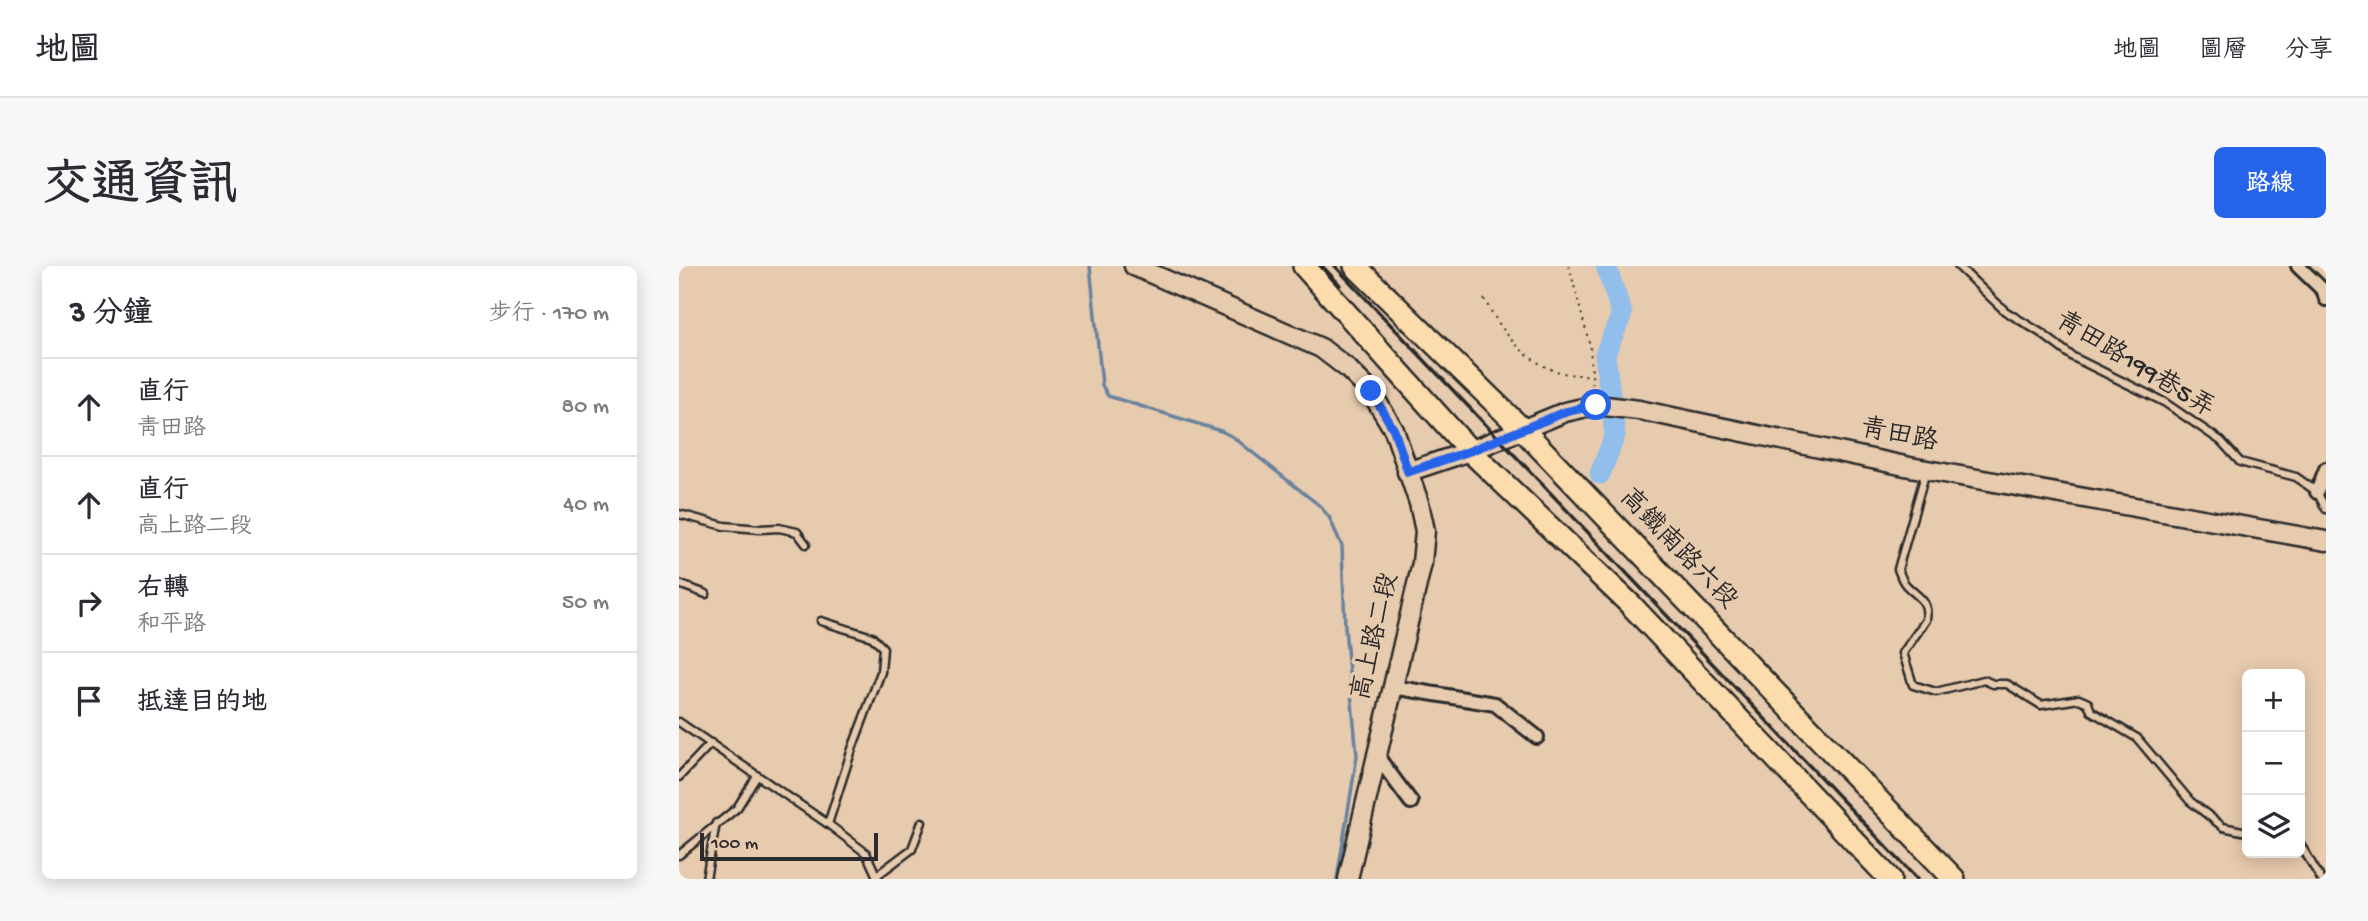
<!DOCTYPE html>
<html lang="zh-TW">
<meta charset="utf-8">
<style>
body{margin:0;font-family:"Gochi Hand","LXGW WenKai TC",sans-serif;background:#f7f7f7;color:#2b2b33}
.controls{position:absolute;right:21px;bottom:21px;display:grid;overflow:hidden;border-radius:10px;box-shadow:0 4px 18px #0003}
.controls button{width:63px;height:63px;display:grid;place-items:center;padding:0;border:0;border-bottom:2px solid #e1e1e2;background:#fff;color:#2b2b33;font:35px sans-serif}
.scale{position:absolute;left:21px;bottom:18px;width:178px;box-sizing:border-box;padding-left:7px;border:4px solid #2b2b2b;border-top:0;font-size:19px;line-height:24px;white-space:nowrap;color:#2b2b2b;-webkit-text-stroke:5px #e7cbae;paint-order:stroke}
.stop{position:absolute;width:21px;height:21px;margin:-16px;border:5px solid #2563eb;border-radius:50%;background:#fff}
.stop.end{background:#2563eb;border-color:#fff;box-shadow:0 2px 7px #0008}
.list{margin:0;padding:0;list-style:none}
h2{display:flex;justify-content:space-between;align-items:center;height:91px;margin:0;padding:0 28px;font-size:30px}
h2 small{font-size:23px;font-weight:400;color:#7c7c81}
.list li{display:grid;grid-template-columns:46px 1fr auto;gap:21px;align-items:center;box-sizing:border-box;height:98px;padding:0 28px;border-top:2px solid #e1e1e2}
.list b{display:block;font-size:26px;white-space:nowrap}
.list p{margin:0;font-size:23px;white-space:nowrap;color:#7c7c81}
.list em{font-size:23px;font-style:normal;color:#7c7c81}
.icon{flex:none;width:38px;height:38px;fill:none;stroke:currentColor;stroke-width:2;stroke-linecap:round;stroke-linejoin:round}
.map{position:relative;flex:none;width:1647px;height:613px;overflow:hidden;border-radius:10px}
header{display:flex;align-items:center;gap:42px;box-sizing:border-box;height:98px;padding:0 35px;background:#fff;border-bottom:2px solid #e1e1e2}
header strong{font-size:33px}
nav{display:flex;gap:38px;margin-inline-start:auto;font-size:24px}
.intro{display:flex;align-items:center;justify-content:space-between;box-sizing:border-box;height:168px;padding:0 42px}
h1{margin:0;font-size:49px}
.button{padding:18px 32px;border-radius:10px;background:#2563eb;color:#fff;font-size:24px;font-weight:700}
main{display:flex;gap:42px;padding:0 42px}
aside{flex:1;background:#fff;border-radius:10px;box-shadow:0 4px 18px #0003}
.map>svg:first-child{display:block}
</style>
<header>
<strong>地圖</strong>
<nav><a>地圖</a><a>圖層</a><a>分享</a></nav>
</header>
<div class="intro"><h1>交通資訊</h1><a class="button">路線</a></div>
<main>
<aside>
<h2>3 分鐘<small>步行 · 170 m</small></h2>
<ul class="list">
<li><svg class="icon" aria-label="ahead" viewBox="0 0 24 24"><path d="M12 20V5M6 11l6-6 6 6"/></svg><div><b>直行</b><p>青田路</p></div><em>80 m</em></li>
<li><svg class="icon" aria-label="ahead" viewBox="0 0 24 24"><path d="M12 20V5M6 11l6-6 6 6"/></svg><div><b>直行</b><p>高上路二段</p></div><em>40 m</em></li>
<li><svg class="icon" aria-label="right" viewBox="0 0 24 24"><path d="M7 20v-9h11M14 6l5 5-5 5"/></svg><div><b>右轉</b><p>和平路</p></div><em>50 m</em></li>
<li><svg class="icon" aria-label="arrive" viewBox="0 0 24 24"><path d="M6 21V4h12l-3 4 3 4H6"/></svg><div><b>抵達目的地</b></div></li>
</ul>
</aside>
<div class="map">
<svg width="1647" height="613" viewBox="0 0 1647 613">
<rect width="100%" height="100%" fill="#e7cbae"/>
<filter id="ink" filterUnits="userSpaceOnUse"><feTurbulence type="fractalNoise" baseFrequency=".0143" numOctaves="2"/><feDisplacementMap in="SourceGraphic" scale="14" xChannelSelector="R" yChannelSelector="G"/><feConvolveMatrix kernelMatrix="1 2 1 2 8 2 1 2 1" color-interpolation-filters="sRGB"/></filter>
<g filter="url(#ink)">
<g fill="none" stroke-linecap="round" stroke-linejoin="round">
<polyline stroke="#69839e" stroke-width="3.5" points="411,0 423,119 429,130 542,165 554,171 641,240 650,251 663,280 666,362 678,490 658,613"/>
<polyline stroke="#92beeb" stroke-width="21" points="921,208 936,169 926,88 943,48 927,0"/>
<g stroke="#2b2b2b" stroke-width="11">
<g id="lane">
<polyline points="1279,0 1326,45 1362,67 1394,91 1485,136 1542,175 1561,196 1617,211 1638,226 1647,243"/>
<path d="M1247,205l-28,98c2,5 4,12 8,16 12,13 23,14 20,35l-23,33 10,32 23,7 48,-12 9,4h14l34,21 38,-6 9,4 3,8 46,27 53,63 33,26 24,5"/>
<polyline points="0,248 45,260 81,263 100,262 118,266 127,278"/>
<polyline points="0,318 27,328"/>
<polyline points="142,355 193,371 204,382 202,406 173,483 149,558"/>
<polyline points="0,456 149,558 187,587 199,613"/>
<polyline points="0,511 32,477"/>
<polyline points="1621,578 1642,613"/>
<polyline points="0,589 58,542 78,510"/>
<polyline points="197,610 233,583 243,556"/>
<polyline points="27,613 37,557"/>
</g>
</g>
<g stroke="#2b2b2b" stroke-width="18">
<g id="street">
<polyline points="1619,0 1645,25 1647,33"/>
<polyline points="1638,226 1647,203"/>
<polyline points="714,421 816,438 858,471"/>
<polyline points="697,489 732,536"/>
</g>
</g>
<g stroke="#2b2b2b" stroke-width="23">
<g id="secondary">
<polyline points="455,0 642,82 668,102 692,126 715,164 740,237 746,265 743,297 669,613"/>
<polyline points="728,206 791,185 886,146 917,139 960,144 1231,201 1647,275"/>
</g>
</g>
<g stroke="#2b2b2b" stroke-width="26">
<g id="primary">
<polyline points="625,0 791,185 951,338 1211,613"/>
<polyline points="676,0 845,165 1275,613"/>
</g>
</g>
<g stroke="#2b2b2b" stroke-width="2" stroke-dasharray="2 5" stroke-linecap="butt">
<polyline points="890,0 911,80 914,124"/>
<path d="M805,33c23,42 54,79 105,76"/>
</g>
<use href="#lane" stroke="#e7cbae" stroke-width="6"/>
<use href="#street" stroke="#e7cbae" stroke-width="12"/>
<use href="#secondary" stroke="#e7cbae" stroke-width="18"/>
<use href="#primary" stroke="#fcdcac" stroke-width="21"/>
<g stroke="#2b2b2b" stroke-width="3.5">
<polyline points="643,0 661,19"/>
<polyline points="656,0 1238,613"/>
</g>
</g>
</g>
<g fill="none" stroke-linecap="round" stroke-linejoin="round" filter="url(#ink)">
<polyline stroke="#2563eb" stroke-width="9" points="692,125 715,164 729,206 791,185 886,146 917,139"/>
</g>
<g text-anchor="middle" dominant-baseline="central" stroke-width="7" stroke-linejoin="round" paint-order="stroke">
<g font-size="26" fill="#2b2b2b" stroke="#e7cbae">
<text transform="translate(1455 100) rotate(31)">青田路199巷5弄</text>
<text transform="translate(1220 171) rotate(11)">青田路</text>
<text transform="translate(998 284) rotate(46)">高鐵南路六段</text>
<text transform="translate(698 371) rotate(-77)">高上路二段</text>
</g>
</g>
</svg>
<div class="controls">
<button>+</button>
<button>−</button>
<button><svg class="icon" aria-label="layers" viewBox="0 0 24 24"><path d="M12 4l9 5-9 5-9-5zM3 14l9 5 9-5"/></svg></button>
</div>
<div class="scale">100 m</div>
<div class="stop" style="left:917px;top:139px"></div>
<div class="stop end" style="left:692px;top:125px"></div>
</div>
</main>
